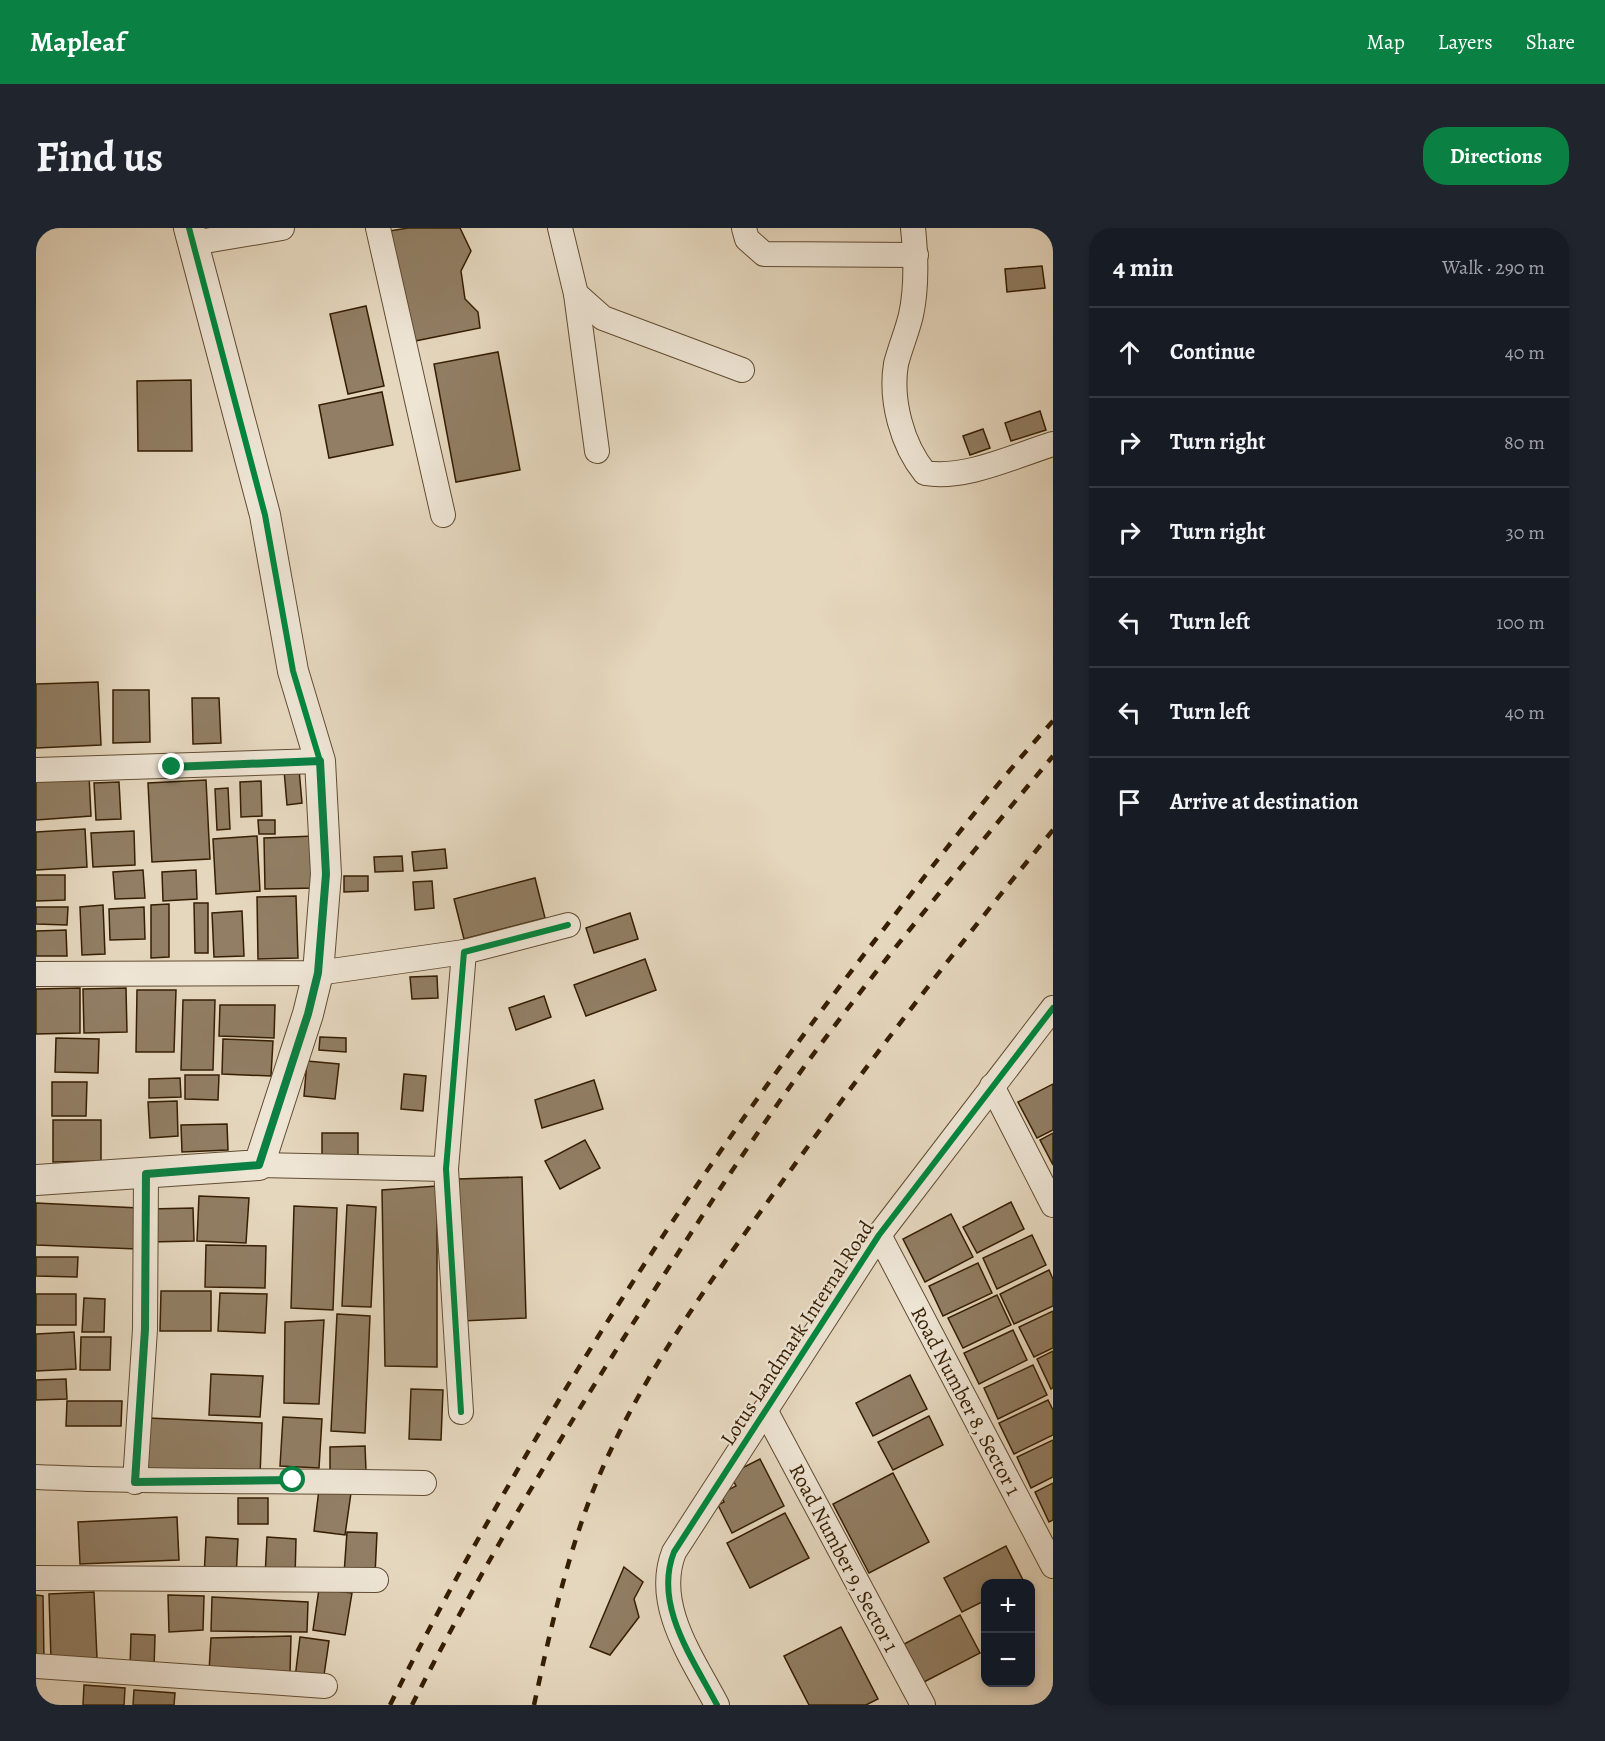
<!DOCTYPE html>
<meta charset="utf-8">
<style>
body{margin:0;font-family:Alegreya,serif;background:#20242c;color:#f1f3f6}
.controls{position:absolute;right:18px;bottom:18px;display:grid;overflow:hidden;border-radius:12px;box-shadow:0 3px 9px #0003}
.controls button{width:54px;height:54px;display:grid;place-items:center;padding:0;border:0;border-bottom:2px solid #363941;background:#171b24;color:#f1f3f6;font:30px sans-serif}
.stop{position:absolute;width:18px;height:18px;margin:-14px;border:4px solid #0b8043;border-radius:50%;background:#fff}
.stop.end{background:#0b8043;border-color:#fff;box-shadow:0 2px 6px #0008}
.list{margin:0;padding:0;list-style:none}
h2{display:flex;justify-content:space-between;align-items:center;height:78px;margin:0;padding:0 24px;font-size:26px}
h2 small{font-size:20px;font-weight:400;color:#9ea1a6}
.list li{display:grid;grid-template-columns:39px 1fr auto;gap:18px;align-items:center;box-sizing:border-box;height:90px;padding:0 24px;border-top:2px solid #363941}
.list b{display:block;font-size:22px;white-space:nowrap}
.list em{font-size:20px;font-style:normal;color:#9ea1a6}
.icon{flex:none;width:33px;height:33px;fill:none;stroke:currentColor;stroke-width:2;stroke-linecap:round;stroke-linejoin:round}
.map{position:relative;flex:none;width:1017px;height:1477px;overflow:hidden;border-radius:24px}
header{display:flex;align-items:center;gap:36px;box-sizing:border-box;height:84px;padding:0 30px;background:#0b8043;color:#fff}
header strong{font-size:28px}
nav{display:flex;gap:33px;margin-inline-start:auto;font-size:21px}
.intro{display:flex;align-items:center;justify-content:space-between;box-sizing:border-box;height:144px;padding:0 36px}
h1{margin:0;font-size:42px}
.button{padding:15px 27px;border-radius:24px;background:#0b8043;color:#fff;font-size:21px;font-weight:700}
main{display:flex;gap:36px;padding:0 36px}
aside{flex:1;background:#171b24;border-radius:24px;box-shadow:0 3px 9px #0003}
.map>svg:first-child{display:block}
</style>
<header>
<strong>Mapleaf</strong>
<nav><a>Map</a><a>Layers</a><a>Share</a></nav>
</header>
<div class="intro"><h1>Find us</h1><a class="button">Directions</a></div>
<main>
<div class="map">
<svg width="1017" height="1477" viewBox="0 0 1017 1477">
<rect width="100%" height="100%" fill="#e5d7be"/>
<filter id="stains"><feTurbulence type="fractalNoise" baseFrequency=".00333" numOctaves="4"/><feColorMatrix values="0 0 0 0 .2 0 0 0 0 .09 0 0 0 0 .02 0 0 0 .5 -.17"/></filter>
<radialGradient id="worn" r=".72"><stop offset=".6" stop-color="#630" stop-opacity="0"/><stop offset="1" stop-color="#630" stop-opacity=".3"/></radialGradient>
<g fill="#917e64" stroke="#361e02" stroke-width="1.5">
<polygon points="372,0 424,0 435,23 425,43 429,71 442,84 444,100 374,114 347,4"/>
<polygon points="1006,38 1009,60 971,64 969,41"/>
<polygon points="330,78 348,158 312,166 294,86"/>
<polygon points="462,124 484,242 420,254 398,136"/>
<polygon points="155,152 156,223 102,223 101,153"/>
<polygon points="346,164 357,217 293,230 283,177"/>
<polygon points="1004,183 1010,202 975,213 969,195"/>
<polygon points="947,201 954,220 934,227 927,208"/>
<polygon points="62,454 65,517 0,520 0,456"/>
<polygon points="77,462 113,462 114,514 77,515"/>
<polygon points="156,470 183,470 185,515 157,516"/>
<polygon points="263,541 266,575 251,577 248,542"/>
<polygon points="53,547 55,588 0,592 0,550"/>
<polygon points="170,552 174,631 116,634 112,555"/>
<polygon points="225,553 226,588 205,589 204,554"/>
<polygon points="83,554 85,591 60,592 58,555"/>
<polygon points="192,560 194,601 181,602 179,561"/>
<polygon points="222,592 239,592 239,606 223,606"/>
<polygon points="49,601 51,639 0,642 0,604"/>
<polygon points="98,603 99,637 57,639 55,605"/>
<polygon points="221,608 224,663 180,666 177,611"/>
<polygon points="278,608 280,660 229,661 228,610"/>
<polygon points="409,621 411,640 378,643 376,624"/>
<polygon points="366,628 367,643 339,644 338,629"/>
<polygon points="107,642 109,670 79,671 77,644"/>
<polygon points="160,642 161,671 127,673 126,644"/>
<polygon points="0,647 29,647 29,672 0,673"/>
<polygon points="308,648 332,648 332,663 308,664"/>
<polygon points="499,650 509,690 428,711 418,671"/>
<polygon points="396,653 398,680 379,682 377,654"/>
<polygon points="260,668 262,730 222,731 221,669"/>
<polygon points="158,675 172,675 172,725 159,725"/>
<polygon points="133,676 133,729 115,730 115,677"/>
<polygon points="67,677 69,726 46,727 44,679"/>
<polygon points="0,679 32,679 31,697 0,696"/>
<polygon points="108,679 109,711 74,712 73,681"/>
<polygon points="206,683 208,728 178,729 176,685"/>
<polygon points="594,685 602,711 558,725 550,700"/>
<polygon points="30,702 31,728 0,728 0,703"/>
<polygon points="609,731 620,762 550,788 538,757"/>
<polygon points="401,748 402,770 376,771 374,749"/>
<polygon points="44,760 44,805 0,806 0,761"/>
<polygon points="90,760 91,804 48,805 47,761"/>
<polygon points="101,762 140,762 138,824 100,824"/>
<polygon points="508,768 515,789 480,802 473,780"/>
<polygon points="147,772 179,772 177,842 145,842"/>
<polygon points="184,777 239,777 238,810 183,808"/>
<polygon points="284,809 310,810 310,824 283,822"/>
<polygon points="20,810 63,811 62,845 19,844"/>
<polygon points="187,811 237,813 235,848 186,846"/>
<polygon points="271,833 303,836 299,871 268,868"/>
<polygon points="368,846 390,848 387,883 365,881"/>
<polygon points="149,847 183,847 182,872 149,871"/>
<polygon points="144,850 145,869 113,870 113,851"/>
<polygon points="558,852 567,881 506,900 499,872"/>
<polygon points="16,854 51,854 50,888 16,888"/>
<polygon points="1017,856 1017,902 1001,910 982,874"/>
<polygon points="141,873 142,908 114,910 112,874"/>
<polygon points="17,892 65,892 65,933 17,934"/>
<polygon points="191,896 192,922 146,924 145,897"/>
<rect x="286" y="905" width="36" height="26"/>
<polygon points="1017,905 1017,937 1004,912"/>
<polygon points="549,912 564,940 524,961 509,933"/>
<polygon points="486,949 490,1090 426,1093 422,951"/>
<polygon points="401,958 401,1139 349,1138 346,962"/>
<polygon points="163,968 213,970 210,1015 161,1013"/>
<polygon points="975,974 988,1001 941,1025 927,999"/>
<polygon points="0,975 103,980 101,1021 0,1017"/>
<polygon points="311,977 340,979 335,1079 306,1078"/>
<polygon points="258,978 301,980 297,1082 255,1080"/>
<polygon points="157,980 158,1013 114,1014 113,981"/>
<polygon points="915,986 937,1029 889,1054 867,1011"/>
<polygon points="996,1007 1010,1037 961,1061 947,1030"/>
<polygon points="170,1017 230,1018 229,1060 169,1059"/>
<polygon points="0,1029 42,1029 41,1049 0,1048"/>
<polygon points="942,1035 956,1065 907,1088 893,1058"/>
<polygon points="1013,1042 1017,1051 1017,1078 978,1096 964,1066"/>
<polygon points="125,1063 175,1063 175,1103 124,1103"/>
<polygon points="184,1065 231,1066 229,1105 182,1103"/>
<rect x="0" y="1066" width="40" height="31"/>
<polygon points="961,1067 975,1097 927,1120 912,1090"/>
<polygon points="48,1070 69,1071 68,1104 46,1104"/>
<polygon points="1017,1083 1017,1120 998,1129 983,1099"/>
<polygon points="301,1086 334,1088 329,1205 295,1203"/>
<polygon points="288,1092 283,1176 248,1175 249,1094"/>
<polygon points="977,1102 991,1132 943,1156 928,1125"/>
<polygon points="38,1104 40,1141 0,1143 0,1106"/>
<polygon points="45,1109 75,1109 74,1142 44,1142"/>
<polygon points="1017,1123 1017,1160 1015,1161 1001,1131"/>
<polygon points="997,1137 1011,1167 962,1191 948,1160"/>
<polygon points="175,1146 227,1148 224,1189 173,1187"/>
<polygon points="874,1147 891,1181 837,1208 820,1175"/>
<polygon points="30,1151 31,1171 0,1172 0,1152"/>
<polygon points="375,1161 407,1162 405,1212 373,1211"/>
<polygon points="1012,1172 1017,1182 1017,1207 978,1226 963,1195"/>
<polygon points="31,1173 86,1173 85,1198 30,1198"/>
<polygon points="893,1188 907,1217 857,1242 842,1214"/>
<polygon points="247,1189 286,1191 283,1240 244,1238"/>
<polygon points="112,1190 226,1195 224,1248 110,1243"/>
<polygon points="1017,1212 1017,1249 995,1260 981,1229"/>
<polygon points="329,1218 330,1243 294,1244 294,1219"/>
<polygon points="724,1231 748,1278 696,1305 682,1277 688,1274 684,1266 700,1258 696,1250 700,1243"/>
<polygon points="857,1245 893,1314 833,1345 797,1276"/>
<polygon points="1017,1255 1017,1292 1013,1294 999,1264"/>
<polygon points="283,1261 315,1265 309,1307 278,1303"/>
<rect x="202" y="1270" width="30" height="26"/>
<polygon points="749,1285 773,1330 714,1360 691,1315"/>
<polygon points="141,1289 143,1332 44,1336 42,1294"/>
<polygon points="311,1304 341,1305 339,1347 308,1346"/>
<polygon points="170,1309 202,1311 200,1350 168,1349"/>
<polygon points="231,1309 260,1311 259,1351 229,1349"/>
<polygon points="970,1318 987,1352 981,1356 950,1356 950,1372 926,1384 908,1350"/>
<polygon points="588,1339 607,1354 598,1371 603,1389 574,1427 554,1419"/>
<polygon points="283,1361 316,1365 309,1407 277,1402"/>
<polygon points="58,1364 61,1430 15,1432 13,1366"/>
<polygon points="0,1367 7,1368 8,1432 0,1432"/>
<polygon points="132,1367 168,1368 167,1402 133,1404"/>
<polygon points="176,1369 272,1374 271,1404 175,1403"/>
<polygon points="924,1387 944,1425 888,1454 868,1416"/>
<polygon points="805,1399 842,1471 830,1477 773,1477 748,1428"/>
<polygon points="95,1406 119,1407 118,1441 94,1440"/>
<polygon points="255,1408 254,1445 173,1443 175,1410"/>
<polygon points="264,1409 293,1413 287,1454 259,1450"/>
<polygon points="48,1457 89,1460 88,1477 47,1477"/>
<polygon points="98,1462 139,1465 138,1477 97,1477"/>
</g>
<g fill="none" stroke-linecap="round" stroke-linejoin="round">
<g stroke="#624c31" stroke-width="26">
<g id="minor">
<polyline points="342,0 407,287"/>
<polyline points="524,0 540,66 567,90 706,142"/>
<polyline points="708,0 711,11 728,26 880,27"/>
<path d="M877,0c3,28 4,59 -2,87 -4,17 -11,33 -15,49 -6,36 6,81 29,109 40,7 89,-17 128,-29"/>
<polyline points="157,15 246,0"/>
<polyline points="540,66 561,223"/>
<polyline points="0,542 284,533"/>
<polyline points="0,746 282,745 428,724"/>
<polyline points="956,858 1017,977"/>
<polyline points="223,937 410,941"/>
<polyline points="843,1007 1017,1338"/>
<polyline points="729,1182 887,1477"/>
<polyline points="425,1184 410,941 428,724 532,697"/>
<path d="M0,1249c129,6 259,3 388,6"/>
<polyline points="99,1254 109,1101 110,946"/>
<polyline points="0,1350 340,1352"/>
<polyline points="0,1438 289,1458"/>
<path d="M681,1477c-24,-46 -64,-100 -43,-153l205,-317 174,-227"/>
</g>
</g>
<g stroke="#624c31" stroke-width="32">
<polyline id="tertiary" points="0,952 223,937 272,786 282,745 290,646 284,533 257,443 229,287 153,0"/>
</g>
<use href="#minor" stroke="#eee5d5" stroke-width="24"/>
<use href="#tertiary" stroke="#eee5d5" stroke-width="30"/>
<g stroke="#361e02" stroke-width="4.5" stroke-dasharray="10 10" stroke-linecap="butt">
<path d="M354,1477c136,-270 301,-527 486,-766 57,-73 114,-149 177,-218"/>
<path d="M376,1477c64,-127 137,-249 213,-369 58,-91 116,-182 179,-269 78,-107 164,-209 249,-311"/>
<path d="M498,1477c16,-74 34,-154 63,-224 45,-108 117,-205 185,-299 87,-120 177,-238 271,-352"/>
</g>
<g stroke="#eee5d5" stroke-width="10">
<g id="cycleway">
<polyline points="153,0 229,287 257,443 284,533 290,646 282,745 272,786 223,937"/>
<polyline points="425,1184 410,941 428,724 532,697"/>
<path d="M681,1477c-24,-46 -64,-100 -43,-153l205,-317 174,-227"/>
</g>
</g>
<use href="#cycleway" stroke="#00873e" stroke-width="6"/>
</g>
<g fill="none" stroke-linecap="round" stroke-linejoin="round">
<polyline stroke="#0b8043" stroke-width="8" points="136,539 284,533 290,646 282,745 272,786 223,937 110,946 109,1101 99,1254 257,1252"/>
</g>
<g text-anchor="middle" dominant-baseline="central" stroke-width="4.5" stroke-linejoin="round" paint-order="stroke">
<g font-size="21" fill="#361e02" stroke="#eee5d5">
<text transform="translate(761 1105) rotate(-57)">Lotus Landmark Internal Road</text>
<text transform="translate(930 1173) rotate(62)">Road Number 8, Sector 1</text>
<text transform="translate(808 1330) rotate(62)">Road Number 9, Sector 1</text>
</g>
</g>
<rect width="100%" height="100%" filter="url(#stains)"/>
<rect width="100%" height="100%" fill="url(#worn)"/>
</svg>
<div class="controls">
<button>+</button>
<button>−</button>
</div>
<div class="stop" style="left:257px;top:1252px"></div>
<div class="stop end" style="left:136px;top:539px"></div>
</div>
<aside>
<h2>4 min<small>Walk · 290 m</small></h2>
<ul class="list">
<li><svg class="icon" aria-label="ahead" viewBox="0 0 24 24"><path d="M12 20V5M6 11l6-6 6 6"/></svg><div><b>Continue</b></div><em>40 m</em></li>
<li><svg class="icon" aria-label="right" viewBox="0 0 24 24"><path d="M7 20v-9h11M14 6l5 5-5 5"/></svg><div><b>Turn right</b></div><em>80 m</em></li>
<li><svg class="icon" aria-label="right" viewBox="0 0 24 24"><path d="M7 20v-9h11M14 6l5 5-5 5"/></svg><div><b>Turn right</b></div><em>30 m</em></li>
<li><svg class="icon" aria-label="left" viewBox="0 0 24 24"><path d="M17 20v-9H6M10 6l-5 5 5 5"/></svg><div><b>Turn left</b></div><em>100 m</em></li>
<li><svg class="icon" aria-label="left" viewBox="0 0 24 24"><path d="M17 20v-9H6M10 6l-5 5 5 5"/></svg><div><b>Turn left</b></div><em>40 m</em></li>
<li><svg class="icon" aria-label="arrive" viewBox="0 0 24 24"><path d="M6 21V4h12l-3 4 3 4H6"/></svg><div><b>Arrive at destination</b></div></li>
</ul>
</aside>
</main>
